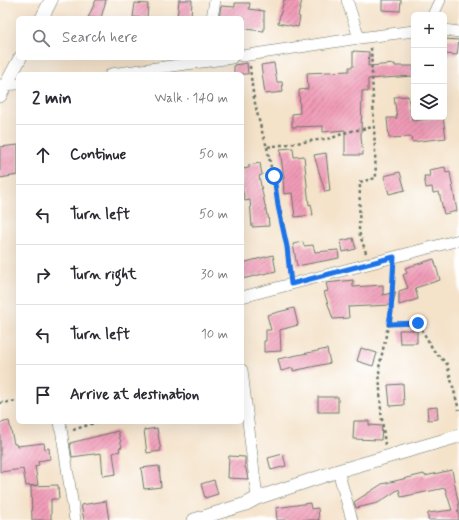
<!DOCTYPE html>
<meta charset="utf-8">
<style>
body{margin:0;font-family:Mynerve,sans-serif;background:#f2f2f3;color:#2b2b33}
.controls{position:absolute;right:12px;top:12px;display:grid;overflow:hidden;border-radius:6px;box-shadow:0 4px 16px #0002}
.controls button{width:36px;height:36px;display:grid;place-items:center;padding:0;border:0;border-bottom:1px solid #e1e1e2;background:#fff;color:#2b2b33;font:20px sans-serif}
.stop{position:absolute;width:12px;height:12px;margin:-9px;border:3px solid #1a73e8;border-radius:50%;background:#fff}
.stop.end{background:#1a73e8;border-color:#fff;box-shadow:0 1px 4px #0008}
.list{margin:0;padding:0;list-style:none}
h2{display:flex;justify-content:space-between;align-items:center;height:52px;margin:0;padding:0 16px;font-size:17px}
h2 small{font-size:13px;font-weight:400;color:#7c7c81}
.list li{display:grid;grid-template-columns:26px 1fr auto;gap:12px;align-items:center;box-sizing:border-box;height:60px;padding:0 16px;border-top:1px solid #e1e1e2}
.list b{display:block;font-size:15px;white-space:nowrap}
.list em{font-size:13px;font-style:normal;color:#7c7c81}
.icon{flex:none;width:22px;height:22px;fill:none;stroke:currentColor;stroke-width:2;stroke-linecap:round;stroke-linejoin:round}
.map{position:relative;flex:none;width:459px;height:520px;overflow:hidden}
.search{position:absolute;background:#fff;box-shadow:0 4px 16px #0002;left:16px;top:16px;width:228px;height:44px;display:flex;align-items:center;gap:10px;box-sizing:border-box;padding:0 14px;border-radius:6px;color:#7c7c81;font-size:15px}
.panel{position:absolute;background:#fff;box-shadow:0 4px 16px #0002;left:16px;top:72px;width:228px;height:352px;border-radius:6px}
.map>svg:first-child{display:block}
</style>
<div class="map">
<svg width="459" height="520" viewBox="0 0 459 520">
<defs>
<pattern id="building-hatch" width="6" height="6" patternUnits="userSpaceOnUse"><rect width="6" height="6" fill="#f19bb7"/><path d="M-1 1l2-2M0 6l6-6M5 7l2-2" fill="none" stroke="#c38096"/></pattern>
</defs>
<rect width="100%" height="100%" fill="#fff"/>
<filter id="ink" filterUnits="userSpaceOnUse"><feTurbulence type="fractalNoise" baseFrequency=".025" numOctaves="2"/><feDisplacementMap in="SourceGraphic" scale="8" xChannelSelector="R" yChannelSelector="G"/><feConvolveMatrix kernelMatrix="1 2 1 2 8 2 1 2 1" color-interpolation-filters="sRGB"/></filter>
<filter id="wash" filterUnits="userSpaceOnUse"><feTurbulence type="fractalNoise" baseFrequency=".012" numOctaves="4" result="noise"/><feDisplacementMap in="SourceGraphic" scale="16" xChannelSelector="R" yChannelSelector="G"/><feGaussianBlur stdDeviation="0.9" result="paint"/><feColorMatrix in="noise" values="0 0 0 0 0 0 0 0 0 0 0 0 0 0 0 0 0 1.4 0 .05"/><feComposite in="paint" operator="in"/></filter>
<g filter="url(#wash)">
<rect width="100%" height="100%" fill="#f4e2c9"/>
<g id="blocks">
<g fill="url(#building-hatch)">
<polygon points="96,0 106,0 101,18 88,18"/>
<polygon points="179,0 192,0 191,18 177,18"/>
<polygon points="284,0 302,0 298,16 300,17 298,27 278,23"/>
<polygon points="382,0 401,0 400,11 382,10"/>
<polygon points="135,3 148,4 147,18 133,17"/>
<polygon points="235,3 250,3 249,9 264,11 264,31 244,29 245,18 219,18 221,6 235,7"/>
<polygon points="444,39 459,40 457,55 444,54"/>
<polygon points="353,51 369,52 368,66 395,64 395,66 414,66 414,76 368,79 368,92 362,91 361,137 363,155 345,155 345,130 323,132 323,126 292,127 292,114 300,113 299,90 308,89 307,73 349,71 349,67 353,67"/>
<polygon points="247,63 248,74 234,74 234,65"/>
<polygon points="274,63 277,82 282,82 283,92 265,94 261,65"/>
<polygon points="408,96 412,121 443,117 446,138 412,142 411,137 389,138 387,118 397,118 394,97"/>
<polygon points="18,145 18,175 0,178 0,147"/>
<polygon points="293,148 294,157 304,156 309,205 311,204 313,215 295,217 292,193 284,194 283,179 284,179 280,149"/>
<polygon points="326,153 330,191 325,192 314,155"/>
<polygon points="260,163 262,175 259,176 267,215 268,215 269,226 252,227 250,200 245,201 242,188 242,169 249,168 249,165"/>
<polygon points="445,167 446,173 450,172 457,211 444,214 439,192 433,193 432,187 426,188 424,176 430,176 429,170"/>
<polygon points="400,172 405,190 389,194 384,176"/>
<polygon points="353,238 356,249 343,252 341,241"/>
<polygon points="303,242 304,246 313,245 315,252 338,250 339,258 297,266 293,244"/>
<polygon points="273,255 276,271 242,279 242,263"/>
<polygon points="434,259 440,280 415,288 418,299 399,305 399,291 408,288 403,275 407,273 405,268"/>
<polygon points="353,280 353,287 383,285 383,295 396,292 392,305 348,307 349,318 333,319 324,292 328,291 326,283"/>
<polygon points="294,308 298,325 280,330 281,351 264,352 264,341 266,341 266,330 271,330 267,315"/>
<polygon points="399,330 417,330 417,343 400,343"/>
<polygon points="361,348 377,353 373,366 357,361"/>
<polygon points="327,349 330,363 293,371 293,368 281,371 278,359"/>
<polygon points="403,384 404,405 390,406 388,385"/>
<rect x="318" y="397" width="20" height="15"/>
<polygon points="437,407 438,419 428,420 427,408"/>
<polygon points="9,421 14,444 16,444 17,446 44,443 45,449 49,448 50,459 38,461 39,465 35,466 38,485 26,486 23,469 0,472 0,423"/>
<polygon points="354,421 369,421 369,425 382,426 381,440 353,439"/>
<polygon points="157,428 161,451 147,453 144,430"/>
<polygon points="118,431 122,447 119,448 120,451 113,453 116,474 103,476 101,453 72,457 70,443"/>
<polygon points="283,454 286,466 271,470 268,458"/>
<polygon points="229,456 245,457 245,468 246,469 248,479 228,478"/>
<polygon points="159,466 161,487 144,489 141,468"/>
<polygon points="452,470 459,506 459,510 457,511 459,511 459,520 428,520 428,513 452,510 445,488 401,497 399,489 378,503 356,508 354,502 382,484 424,474 425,476"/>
<polygon points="214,480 218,494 205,498 201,484"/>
<polygon points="58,485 59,499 51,499 51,520 32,520 31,486"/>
<polygon points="106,501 109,520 84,520 81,505"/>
<polygon points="310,503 311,509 318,508 319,520 277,520 276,508"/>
</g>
</g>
</g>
<g filter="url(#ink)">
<use href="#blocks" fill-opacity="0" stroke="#6a7768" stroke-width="1"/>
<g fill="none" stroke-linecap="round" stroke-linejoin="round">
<g stroke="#6a7768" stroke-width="12">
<g id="minor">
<polyline points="347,0 359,38"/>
<polyline points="433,15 440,0"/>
<polyline points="212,18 215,0"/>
<polyline points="444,30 459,32"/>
<polyline points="242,56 359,38 414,31"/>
<polyline points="111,74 232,58"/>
<polyline points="0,85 18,84"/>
<polyline points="242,297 459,240"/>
<polyline points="242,370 257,498"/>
<polyline points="60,422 75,520"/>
<polyline points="338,471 352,520"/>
</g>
</g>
<g stroke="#6a7768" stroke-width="14">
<g id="tertiary">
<polyline points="42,18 51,0"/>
<polyline points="0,96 20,58"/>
<polyline points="194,520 246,504 257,498 338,471 459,436"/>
</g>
</g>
<g stroke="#6a7768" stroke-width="2.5" stroke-dasharray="3 3" stroke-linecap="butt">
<path d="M250,66c2,28 8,55 17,81l65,-9 15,-6 26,-5"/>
<polyline points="267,147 287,247 290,273"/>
<polyline points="366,253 359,232 360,182 376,178 371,47"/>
<polyline points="389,324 418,323 434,351 447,364 459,410"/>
<polyline points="0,403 18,401"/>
<polyline points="73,430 97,422"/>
<polyline points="385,445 381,411 379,368 391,312 394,269"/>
</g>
<use href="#minor" stroke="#fff" stroke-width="11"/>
<use href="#tertiary" stroke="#fff" stroke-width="13"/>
</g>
</g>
<g fill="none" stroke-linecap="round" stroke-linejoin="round" filter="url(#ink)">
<polyline stroke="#1a73e8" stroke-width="5" points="274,176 278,206 287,247 291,284 394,257 391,312 389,324 418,323"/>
</g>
</svg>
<div class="controls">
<button>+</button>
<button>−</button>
<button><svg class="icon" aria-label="layers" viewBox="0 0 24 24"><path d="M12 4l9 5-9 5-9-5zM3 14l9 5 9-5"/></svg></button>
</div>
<div class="stop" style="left:274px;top:176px"></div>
<div class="stop end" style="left:418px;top:323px"></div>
<div class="search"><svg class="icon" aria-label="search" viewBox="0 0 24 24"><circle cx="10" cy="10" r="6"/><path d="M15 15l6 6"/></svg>Search here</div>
<section class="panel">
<h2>2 min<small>Walk · 140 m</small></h2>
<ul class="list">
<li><svg class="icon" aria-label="ahead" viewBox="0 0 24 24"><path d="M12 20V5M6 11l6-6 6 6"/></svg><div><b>Continue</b></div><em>50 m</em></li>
<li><svg class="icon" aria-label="left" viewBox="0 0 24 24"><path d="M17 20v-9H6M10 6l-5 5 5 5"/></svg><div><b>Turn left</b></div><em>50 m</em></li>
<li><svg class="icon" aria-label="right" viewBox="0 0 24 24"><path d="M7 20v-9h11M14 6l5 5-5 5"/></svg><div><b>Turn right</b></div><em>30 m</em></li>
<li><svg class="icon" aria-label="left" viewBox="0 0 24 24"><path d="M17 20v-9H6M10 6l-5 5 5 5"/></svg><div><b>Turn left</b></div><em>10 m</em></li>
<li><svg class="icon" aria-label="arrive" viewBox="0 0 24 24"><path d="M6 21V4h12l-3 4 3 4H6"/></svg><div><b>Arrive at destination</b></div></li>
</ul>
</section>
</div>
